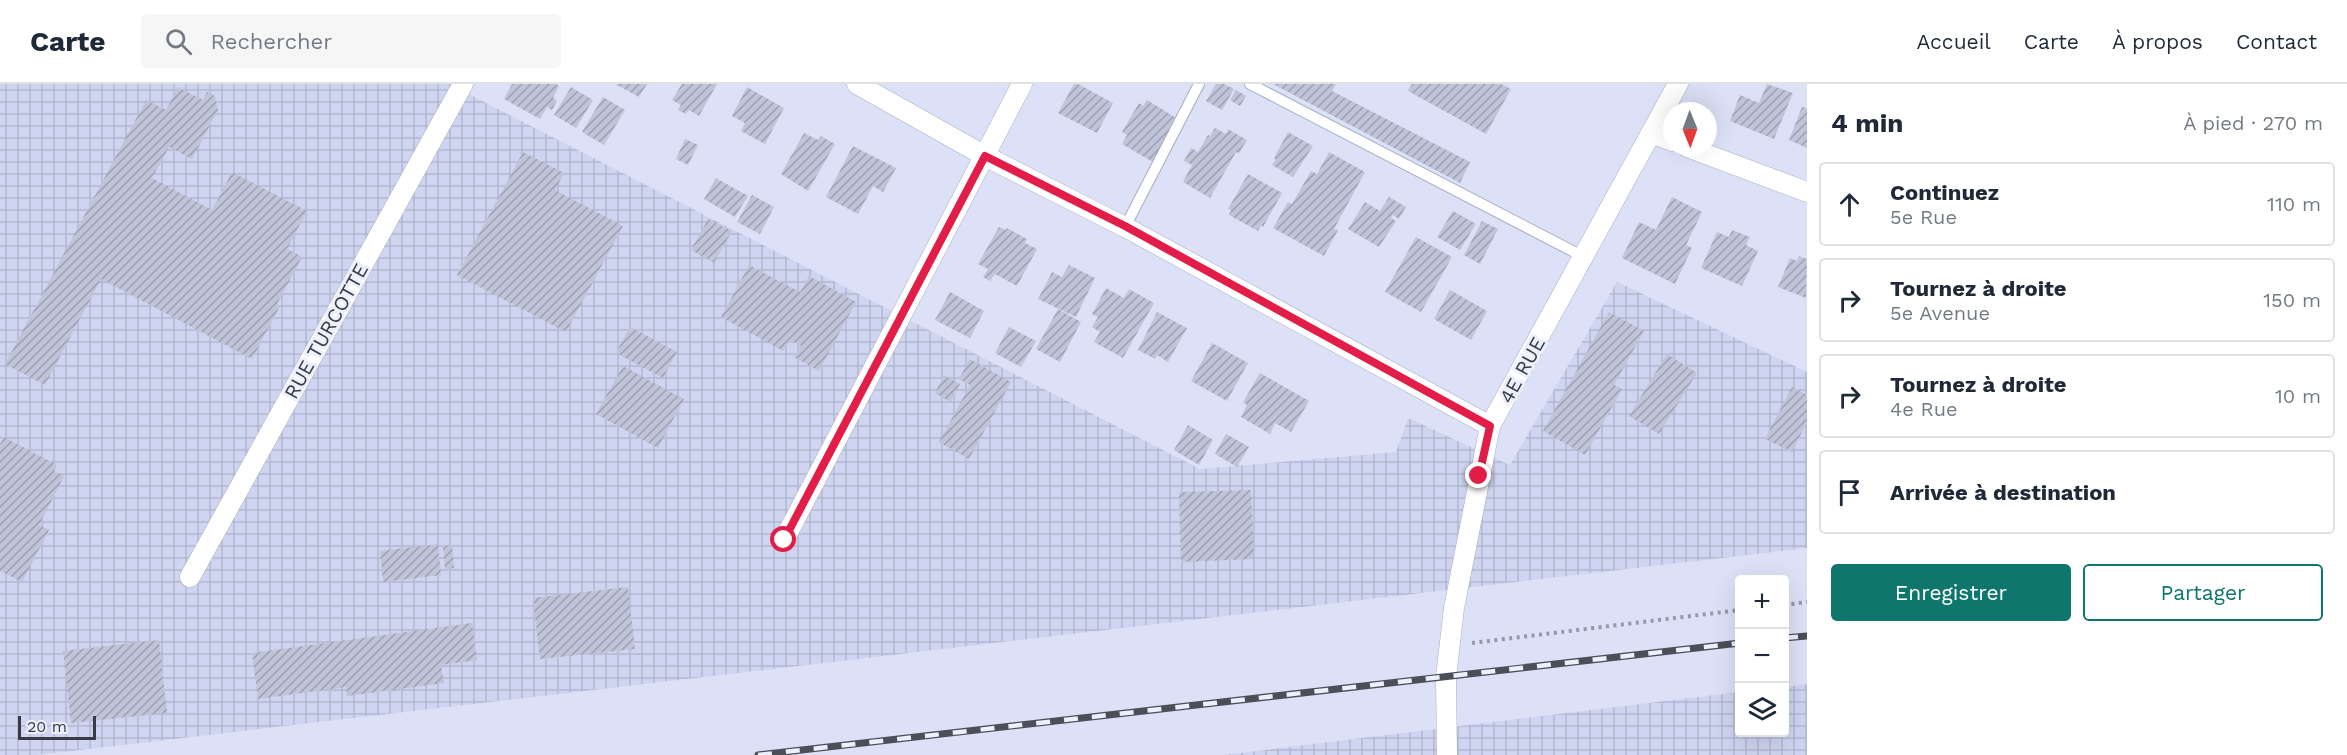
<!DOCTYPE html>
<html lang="fr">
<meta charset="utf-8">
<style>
body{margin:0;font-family:"Work Sans",sans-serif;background:#f6f6f7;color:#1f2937}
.controls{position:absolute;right:18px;bottom:18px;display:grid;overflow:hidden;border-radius:6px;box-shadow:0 6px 24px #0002}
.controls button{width:54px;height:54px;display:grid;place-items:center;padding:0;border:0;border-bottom:2px solid #e0e1e3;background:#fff;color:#1f2937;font:30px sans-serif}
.compass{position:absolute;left:1663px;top:18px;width:54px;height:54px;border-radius:50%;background:#fff;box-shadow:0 6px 24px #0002;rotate:179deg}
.scale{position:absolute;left:18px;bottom:15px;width:78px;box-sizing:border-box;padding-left:6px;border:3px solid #393b43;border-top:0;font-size:16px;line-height:21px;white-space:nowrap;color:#393b43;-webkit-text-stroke:4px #eceffc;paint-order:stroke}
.stop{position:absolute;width:18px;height:18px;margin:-14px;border:4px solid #e11d48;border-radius:50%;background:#fff}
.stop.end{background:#e11d48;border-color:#fff;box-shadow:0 2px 6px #0008}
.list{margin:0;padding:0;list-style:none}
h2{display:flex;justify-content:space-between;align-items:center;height:78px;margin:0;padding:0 24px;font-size:26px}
h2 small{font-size:20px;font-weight:400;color:#747a83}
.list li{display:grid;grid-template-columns:39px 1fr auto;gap:18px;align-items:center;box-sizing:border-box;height:84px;margin:0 12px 12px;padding:0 12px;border:2px solid #e0e1e3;border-radius:6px}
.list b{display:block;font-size:22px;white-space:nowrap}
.list p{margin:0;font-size:20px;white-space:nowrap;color:#747a83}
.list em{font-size:20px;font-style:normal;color:#747a83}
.actions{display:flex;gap:12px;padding:18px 24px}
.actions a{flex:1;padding:14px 0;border:2px solid #0f766e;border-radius:6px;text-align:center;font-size:21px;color:#0f766e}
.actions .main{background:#0f766e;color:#fff}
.icon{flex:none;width:33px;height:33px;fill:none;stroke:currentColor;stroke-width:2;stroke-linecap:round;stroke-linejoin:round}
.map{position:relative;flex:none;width:1807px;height:671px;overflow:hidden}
header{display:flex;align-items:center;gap:36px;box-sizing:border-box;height:84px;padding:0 30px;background:#fff;border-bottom:2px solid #e0e1e3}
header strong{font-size:28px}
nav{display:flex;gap:33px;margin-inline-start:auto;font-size:21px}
.search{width:420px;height:54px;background:#f6f6f7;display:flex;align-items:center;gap:15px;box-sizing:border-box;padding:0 21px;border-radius:6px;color:#747a83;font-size:22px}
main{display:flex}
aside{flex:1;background:#fff}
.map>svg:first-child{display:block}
</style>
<header>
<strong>Carte</strong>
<div class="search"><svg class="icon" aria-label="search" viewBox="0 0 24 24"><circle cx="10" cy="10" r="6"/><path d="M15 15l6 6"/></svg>Rechercher</div>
<nav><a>Accueil</a><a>Carte</a><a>À propos</a><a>Contact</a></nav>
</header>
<main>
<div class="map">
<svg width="1807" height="671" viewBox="0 0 1807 671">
<defs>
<pattern id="industrial-grid" width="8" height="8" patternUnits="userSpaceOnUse" patternTransform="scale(1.5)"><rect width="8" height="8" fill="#cfd5f1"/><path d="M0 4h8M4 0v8" fill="none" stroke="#b2b8d0"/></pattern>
<pattern id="building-hatch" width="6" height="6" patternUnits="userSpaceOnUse" patternTransform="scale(1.5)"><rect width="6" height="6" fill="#bfc4d9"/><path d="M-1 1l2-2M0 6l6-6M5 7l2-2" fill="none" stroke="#9ca0b2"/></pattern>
</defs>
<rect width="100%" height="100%" fill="#dde1f7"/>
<g fill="url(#industrial-grid)">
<polygon points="0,0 456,0 455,3 1200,385 1396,368 1408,334 1510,381 1617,198 1807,288 1807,464 37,671 0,671"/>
<polygon points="1807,600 1807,671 1224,671 1739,608 1740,648 1784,648 1785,603"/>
</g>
<g fill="url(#building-hatch)">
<polygon points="512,0 556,0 559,2 553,14 557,17 552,26 547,23 540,35 504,15"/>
<polygon points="615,0 647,0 639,13"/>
<polygon points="682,0 717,0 699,32 689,26 686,30 678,26 681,21 672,16"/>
<polygon points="1074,0 1078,0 1113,19 1097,49 1058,29"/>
<polygon points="1216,0 1224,0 1234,5 1222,26 1206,17"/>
<polygon points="1273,0 1336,0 1332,7 1470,78 1460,99"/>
<polygon points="1412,0 1501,0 1511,5 1486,50 1408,7"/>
<polygon points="1767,0 1793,9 1774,55 1730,37 1740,11 1759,19"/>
<polygon points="178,3 203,16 207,8 215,12 218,26 192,75 169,63 152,94 212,126 232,88 307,127 287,165 302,173 277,220 280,222 252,275 101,195 45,301 5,280 146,16 166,26"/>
<polygon points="571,3 593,16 576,44 554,31"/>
<polygon points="747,3 784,24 765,60 741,47 745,39 732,32"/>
<polygon points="1236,6 1246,12 1240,22 1230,16"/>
<polygon points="603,13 625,26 604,61 582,48"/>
<polygon points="1147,16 1178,35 1153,78 1122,60 1127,51 1122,48 1139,19 1143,22"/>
<polygon points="1802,23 1807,24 1807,64 1789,56"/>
<polygon points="1215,44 1226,50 1228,45 1247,56 1239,69 1236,68 1210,114 1183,98 1192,81 1184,77 1191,64 1198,68 1208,51 1210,52"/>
<polygon points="1288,48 1313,62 1293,93 1272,81 1276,76 1274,74"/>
<polygon points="804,49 818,56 821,52 835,60 808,107 781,90"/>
<polygon points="685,55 698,61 688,81 676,75"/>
<polygon points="853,62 896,84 883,108 873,102 858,130 826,113"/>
<polygon points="523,68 564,89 555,106 623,142 566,248 457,191"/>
<polygon points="1329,68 1365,88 1334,145 1338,146 1324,172 1273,144 1288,118 1292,120 1311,87 1317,90"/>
<polygon points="1248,90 1282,109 1263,143 1261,141 1258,147 1229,131 1231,126 1228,125"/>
<polygon points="716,94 748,112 735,133 704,115"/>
<polygon points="752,111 774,123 760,150 737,138"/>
<polygon points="1389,113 1406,123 1399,135 1393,131 1391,134 1396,137 1379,163 1348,145 1365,118 1380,127"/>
<polygon points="1672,113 1702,128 1686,161 1692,164 1675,200 1622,174 1639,138 1656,146"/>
<polygon points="1453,127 1476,140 1460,166 1437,153"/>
<polygon points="708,135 732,147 714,179 691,166"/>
<polygon points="1482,137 1498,145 1480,180 1464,171"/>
<polygon points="999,143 1006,146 1007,144 1027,155 1025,159 1037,165 1017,202 995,190 990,197 983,193 988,185 978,180"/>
<polygon points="1732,146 1750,153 1746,161 1758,167 1742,202 1701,184 1717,148 1729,153"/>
<polygon points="1416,153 1452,173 1421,228 1385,208"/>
<polygon points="1799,172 1807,175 1806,214 1778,203 1790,174 1797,177"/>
<polygon points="749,181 800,208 809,192 856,218 819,287 794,273 801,262 790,256 783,267 721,233"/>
<polygon points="1069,181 1095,194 1076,233 1038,215 1052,188 1062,193"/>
<polygon points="1106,204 1124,214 1129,205 1154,219 1123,274 1094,258 1100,248 1092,243 1098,233 1092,230"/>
<polygon points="1450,206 1487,227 1471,256 1434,235"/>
<polygon points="950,208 984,227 970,254 935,236"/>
<polygon points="1058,225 1081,238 1060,278 1036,265"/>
<polygon points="1157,228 1187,244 1168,278 1157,271 1155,275 1138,266"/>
<polygon points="1609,228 1644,247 1614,301 1622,305 1585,371 1543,347"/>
<polygon points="630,243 677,268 663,294 616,269"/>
<polygon points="1009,243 1036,257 1021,283 995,269"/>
<polygon points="1212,259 1248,279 1227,317 1191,297"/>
<polygon points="1667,270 1697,289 1659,350 1629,332"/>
<polygon points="970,275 1011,298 969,375 939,358 970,301 959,295"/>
<polygon points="623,282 684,315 658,364 596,330"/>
<polygon points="1260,289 1309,317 1291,348 1275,339 1270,350 1241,333 1247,321 1243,318"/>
<polygon points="944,291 960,300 950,318 935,309"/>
<polygon points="1792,303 1807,311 1807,338 1792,368 1765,355"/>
<polygon points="1188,341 1213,356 1199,381 1174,366"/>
<polygon points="1226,350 1249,363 1237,383 1215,370"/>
<polygon points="4,353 57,381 54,387 64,392 39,441 49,446 22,498 0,487 0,360"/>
<polygon points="1251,406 1254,475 1181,478 1179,408"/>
<polygon points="438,460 441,491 383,498 380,467"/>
<polygon points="452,461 454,484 445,485 443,462"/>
<polygon points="628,503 635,565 540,575 533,514"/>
<polygon points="472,539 477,576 441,581 444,599 347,612 346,603 258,615 252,569"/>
<polygon points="159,556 167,629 71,639 63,567"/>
</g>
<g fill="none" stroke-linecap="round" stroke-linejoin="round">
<g stroke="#a9adc1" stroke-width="12">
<g id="service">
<polyline points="1250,0 1584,173"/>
<polyline points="1125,143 1199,0"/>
</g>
</g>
<g stroke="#a9adc1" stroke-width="21">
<g id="minor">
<polyline points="857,0 985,72 1125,143 1490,342"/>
<polyline points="1651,49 1672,57"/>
<polyline points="1687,63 1807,108"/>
<polyline points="784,456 1022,0"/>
<polyline points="190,493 463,0"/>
<polyline points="1447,671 1446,593 1454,524 1490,342 1678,0"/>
</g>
</g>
<g stroke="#9598a8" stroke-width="4" stroke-dasharray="3 4.5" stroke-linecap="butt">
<polyline points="1784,521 1807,518"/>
<polyline points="1472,559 1740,526"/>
</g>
<use href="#service" stroke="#fff" stroke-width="10"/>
<use href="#minor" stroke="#fff" stroke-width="20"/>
<g stroke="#4c4e58" stroke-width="7">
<g id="rail">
<polyline points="1784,554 1807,552"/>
<polyline points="758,671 1740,559"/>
</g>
</g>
<use href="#rail" stroke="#eceffc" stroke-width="4.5" stroke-dasharray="14" stroke-linecap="butt"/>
</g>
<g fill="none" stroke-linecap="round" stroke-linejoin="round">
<polyline stroke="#e11d48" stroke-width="8" points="784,456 985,72 1125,142 1490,342 1479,392"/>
</g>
<g text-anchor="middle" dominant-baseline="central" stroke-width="6" stroke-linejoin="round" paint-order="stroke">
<g font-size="20" fill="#393b43" stroke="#eceffc">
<text transform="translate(326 247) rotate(-61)">RUE TURCOTTE</text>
<text transform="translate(1522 286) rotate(-61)">4E RUE</text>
</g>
</g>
</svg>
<div class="controls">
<button>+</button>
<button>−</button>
<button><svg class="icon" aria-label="layers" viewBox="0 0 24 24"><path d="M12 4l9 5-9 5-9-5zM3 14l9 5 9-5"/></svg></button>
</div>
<svg class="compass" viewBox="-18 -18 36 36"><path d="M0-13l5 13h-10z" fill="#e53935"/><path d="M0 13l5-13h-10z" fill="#747a83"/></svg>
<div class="scale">20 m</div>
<div class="stop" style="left:784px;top:456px"></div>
<div class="stop end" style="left:1479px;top:392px"></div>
</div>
<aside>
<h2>4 min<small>À pied · 270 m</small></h2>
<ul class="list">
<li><svg class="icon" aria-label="ahead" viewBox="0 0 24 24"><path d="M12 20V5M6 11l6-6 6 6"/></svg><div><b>Continuez</b><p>5e Rue</p></div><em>110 m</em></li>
<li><svg class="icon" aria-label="right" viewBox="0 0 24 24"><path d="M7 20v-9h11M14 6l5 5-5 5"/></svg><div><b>Tournez à droite</b><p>5e Avenue</p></div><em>150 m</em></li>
<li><svg class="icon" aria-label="right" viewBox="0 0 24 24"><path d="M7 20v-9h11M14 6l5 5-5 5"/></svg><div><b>Tournez à droite</b><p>4e Rue</p></div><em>10 m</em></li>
<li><svg class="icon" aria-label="arrive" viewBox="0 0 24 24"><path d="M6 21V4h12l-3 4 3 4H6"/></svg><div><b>Arrivée à destination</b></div></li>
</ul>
<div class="actions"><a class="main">Enregistrer</a><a>Partager</a></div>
</aside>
</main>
